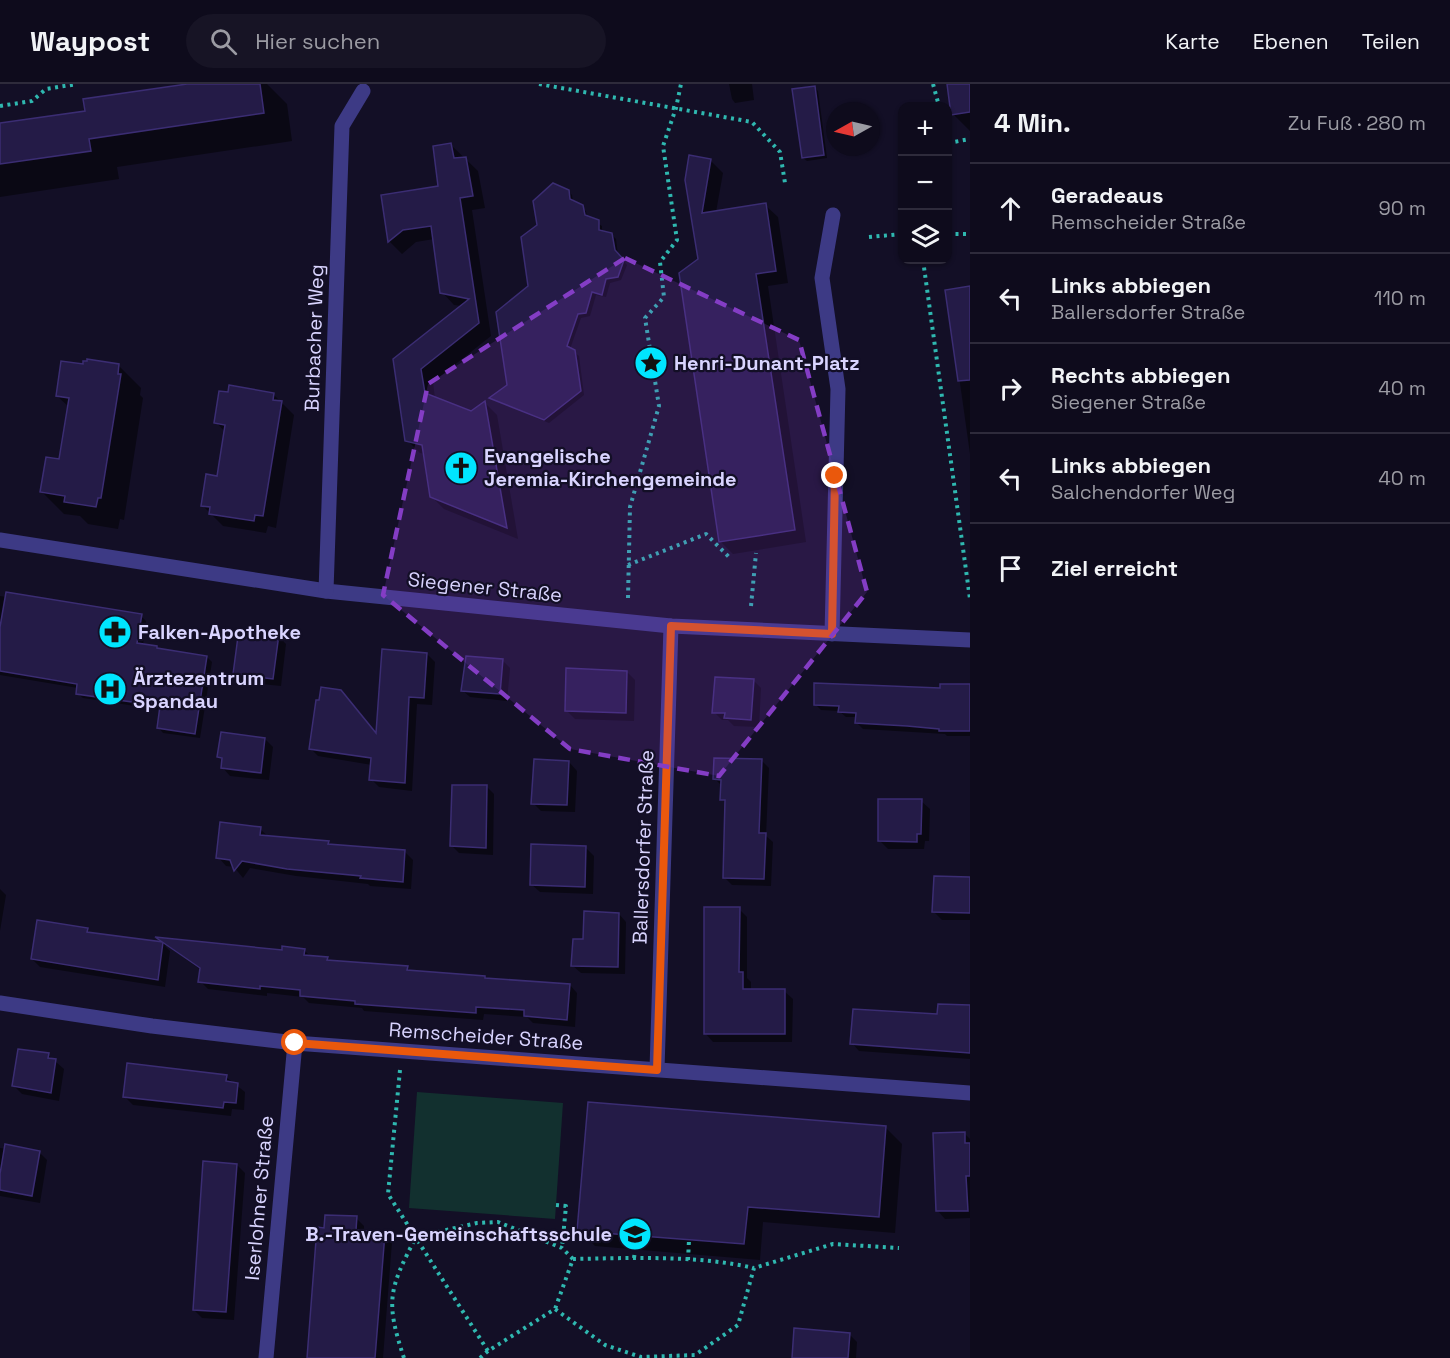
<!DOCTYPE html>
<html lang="de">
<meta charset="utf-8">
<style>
body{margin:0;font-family:"Space Grotesk",sans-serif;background:#171425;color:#f1f3f6}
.controls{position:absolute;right:18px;top:18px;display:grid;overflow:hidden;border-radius:12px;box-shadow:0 2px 4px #0004}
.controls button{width:54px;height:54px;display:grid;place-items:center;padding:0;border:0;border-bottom:2px solid #2e2b3b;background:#0e0b1c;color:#f1f3f6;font:30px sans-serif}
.compass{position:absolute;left:826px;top:18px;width:54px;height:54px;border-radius:50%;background:#0e0b1c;box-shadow:0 2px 4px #0004;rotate:262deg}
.stop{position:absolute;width:18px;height:18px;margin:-14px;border:4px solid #ea580c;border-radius:50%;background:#fff}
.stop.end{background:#ea580c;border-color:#fff;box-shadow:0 2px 6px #0008}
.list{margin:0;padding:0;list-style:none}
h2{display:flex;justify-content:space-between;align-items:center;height:78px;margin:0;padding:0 24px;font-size:26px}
h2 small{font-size:20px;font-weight:400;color:#9b9ba3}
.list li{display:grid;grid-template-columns:39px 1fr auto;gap:18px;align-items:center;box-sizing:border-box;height:90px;padding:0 24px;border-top:2px solid #2e2b3b}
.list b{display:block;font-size:22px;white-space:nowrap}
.list p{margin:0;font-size:20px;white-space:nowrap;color:#9b9ba3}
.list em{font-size:20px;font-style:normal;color:#9b9ba3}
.icon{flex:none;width:33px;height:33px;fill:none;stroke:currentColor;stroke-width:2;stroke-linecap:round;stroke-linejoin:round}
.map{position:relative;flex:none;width:970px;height:1274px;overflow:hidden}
header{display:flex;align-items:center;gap:36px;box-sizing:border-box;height:84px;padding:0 30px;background:#0e0b1c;border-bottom:2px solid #2e2b3b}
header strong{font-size:28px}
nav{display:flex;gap:33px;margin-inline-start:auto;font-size:21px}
.search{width:420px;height:54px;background:#171425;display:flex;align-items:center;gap:15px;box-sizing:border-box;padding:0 21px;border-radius:33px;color:#9b9ba3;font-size:22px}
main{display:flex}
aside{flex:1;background:#0e0b1c}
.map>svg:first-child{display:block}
</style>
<header>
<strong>Waypost</strong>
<div class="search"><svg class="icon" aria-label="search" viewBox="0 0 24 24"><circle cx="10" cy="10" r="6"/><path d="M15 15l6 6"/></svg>Hier suchen</div>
<nav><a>Karte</a><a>Ebenen</a><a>Teilen</a></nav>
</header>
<main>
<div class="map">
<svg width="970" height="1274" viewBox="0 0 970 1274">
<rect width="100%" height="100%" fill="#130f26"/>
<polygon fill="#12302f" points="417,1008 563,1019 555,1135 409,1124"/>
<g fill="#0007">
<polygon points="196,0 267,0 287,20 292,57 117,83 119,95 0,113 0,41 87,28"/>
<polygon points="729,0 752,0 754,16 735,19 732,15"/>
<polygon points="948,0 970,0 970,47 953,30"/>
<polygon points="814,3 818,7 827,74 807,77 803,74"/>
<polygon points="451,61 478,87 485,124 472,126 491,252 433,298 435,315 472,329 485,319 497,331 518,455 444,425 432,413 425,370 420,369 407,356 395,276 462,222 454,221 442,208 434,155 416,158 402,170 390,158 383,112 440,104"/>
<polygon points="710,76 723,89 716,128 765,121 778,133 788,199 768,202 806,458 733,470 720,457 699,176 686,96"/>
<polygon points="568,107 572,111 573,118 586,127 587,133 602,142 602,148 612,151 616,155 618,171 627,181 621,196 610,199 606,213 596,211 590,232 581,234 570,265 579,272 584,311 549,339 495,317 491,314 508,301 530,203 539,142"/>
<polygon points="970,204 970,370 947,207"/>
<polygon points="118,281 141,304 140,311 143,314 124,436 120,435 118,445 88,440 80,432 64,430 41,407 60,377 69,323 57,312 84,282"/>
<polygon points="273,310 294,331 276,444 268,442 266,449 223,442 202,421 218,394 225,348 216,338"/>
<polygon points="0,512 141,532 146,537 143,561 157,563 160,566 207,573 212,578 200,654 163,649 158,643 161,626 83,614 77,609 78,604 0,591"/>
<polygon points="278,552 286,560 281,602 243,598 235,589"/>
<polygon points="427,570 435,578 432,621 417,620 412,707 379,703 371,695 372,681 318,672 310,664 377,651"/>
<polygon points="503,577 510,584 507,617 470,613 462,606"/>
<polygon points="627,588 635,596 634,637 575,635 567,627"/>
<polygon points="753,596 761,604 759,643 734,642 728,636 722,636 714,628"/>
<polygon points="970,601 970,652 947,652 945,650 863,645 857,639 857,633 846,633 839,627 821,626 815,620"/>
<polygon points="265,655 273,663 269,696 230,692 222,683 223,676 219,672"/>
<polygon points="762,677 769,684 766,752 773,758 771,802 732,801 724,793 726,720 722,715 722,702 715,695"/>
<polygon points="569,678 577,687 575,728 541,727 533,719"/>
<polygon points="486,702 494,710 493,771 459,769 451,761"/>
<polygon points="921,717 930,725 929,757 925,757 924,765 888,765 880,757"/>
<polygon points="260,745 269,753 328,759 331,762 404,767 413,776 411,805 370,802 368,800 296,792 250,784 243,794 234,783 226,782 218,773"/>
<polygon points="586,764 594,772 593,810 540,808 531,800"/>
<polygon points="970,795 970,836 942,836 934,828"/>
<polygon points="0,805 6,811 0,847"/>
<polygon points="739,825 747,833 747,894 751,898 751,906 784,907 793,915 792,958 713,958 705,949"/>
<polygon points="619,830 626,838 625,890 581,889 573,882 585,857"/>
<polygon points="87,846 91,850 165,860 159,854 283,868 304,866 311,873 327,875 330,878 407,884 411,888 486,895 570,901 577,909 575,943 533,939 527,933 484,930 483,936 364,927 362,924 309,919 303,913 267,909 267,912 208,905 200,897 201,886 166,861 165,862 170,867 165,903 40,883 32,875"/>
<polygon points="970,923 970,975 859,967 852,959"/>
<polygon points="48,971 64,985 59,1017 22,1010 14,1002"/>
<polygon points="226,993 245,1008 244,1026 232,1025 231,1032 133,1021 124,1012"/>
<polygon points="886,1044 902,1060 895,1149 763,1138 760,1176 595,1162 579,1146"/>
<polygon points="964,1049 970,1055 970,1134 945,1135 937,1126"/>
<polygon points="0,1064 39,1068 47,1076 40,1119 0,1112"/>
<polygon points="237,1081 245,1089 234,1236 202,1234 194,1226"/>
<polygon points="356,1134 364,1142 364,1148 384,1150 392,1158 383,1274 308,1274 325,1145"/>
<polygon points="849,1250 857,1258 856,1274 793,1274"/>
</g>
<g fill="#241b47" stroke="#3b2d73" stroke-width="1.5">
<polygon points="187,0 260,0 264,29 89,55 91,67 0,80 0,39 85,27 83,15"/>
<polygon points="947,0 970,0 970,28 951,31"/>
<polygon points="815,2 824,71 802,74 792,5"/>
<polygon points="451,59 454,74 466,73 473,112 460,114 479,239 421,285 425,309 471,327 485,317 507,444 430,413 422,361 405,357 393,275 469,215 440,209 431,142 403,146 388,158 381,111 438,102 433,62"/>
<polygon points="689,71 711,75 702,129 766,119 776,187 756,190 795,446 719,458 679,189 698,175 685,96"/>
<polygon points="553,99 569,106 570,115 583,121 585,131 599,136 599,146 612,149 615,166 624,176 618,193 606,195 602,211 592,208 586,229 578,230 567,262 575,266 581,307 544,336 489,314 507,301 496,228 528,202 521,153 537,141 533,117"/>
<polygon points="970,202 970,296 958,297 945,206"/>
<polygon points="87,275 119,280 118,290 121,290 101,414 98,414 96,423 64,418 65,412 40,408 46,373 59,375 69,314 56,312 61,277 83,280 83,277 87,277"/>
<polygon points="229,301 274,309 273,316 282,317 263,432 255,431 254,437 209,430 210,423 201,422 206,390 217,392 225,341 214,339 219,307 228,308"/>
<polygon points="6,508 142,530 137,559 157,562 157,564 207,572 195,650 157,644 160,622 76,610 77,600 0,587 0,543"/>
<polygon points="239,545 279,550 273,595 233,590"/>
<polygon points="382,565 427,569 424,614 409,613 405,699 369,696 371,674 309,665 316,616 319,616 321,603 341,606 376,649"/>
<polygon points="466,572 503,575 500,610 461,607"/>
<polygon points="566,584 627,587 626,629 565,627"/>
<polygon points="715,593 754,595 751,636 724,634 725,629 712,629"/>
<polygon points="814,599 940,604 940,600 970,600 970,647 939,647 939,645 907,642 855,639 856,629 838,628 839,622 814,621"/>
<polygon points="221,648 265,654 261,689 221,684 222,674 217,673"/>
<polygon points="714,674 762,675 759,749 766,749 764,795 723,794 725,716 720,716 721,696 713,695"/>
<polygon points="534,675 569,677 567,721 531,720"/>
<polygon points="452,701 487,701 486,764 450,762"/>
<polygon points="878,715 922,715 921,750 917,750 917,758 878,757"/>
<polygon points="220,738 261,743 260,751 329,757 328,760 405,766 403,798 360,794 361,792 287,785 242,777 234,787 230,776 216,774"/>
<polygon points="531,760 586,762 585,803 530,801"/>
<polygon points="934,792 970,793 970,829 932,828"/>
<polygon points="704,823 740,823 739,888 743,888 743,905 785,905 785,950 704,950"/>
<polygon points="584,827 619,829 618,883 571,882 573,855 583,855"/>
<polygon points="37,836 88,844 87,848 163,858 158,896 31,875"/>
<polygon points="155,853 282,866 282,862 305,865 304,871 328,873 327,876 408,882 407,886 485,892 485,894 570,900 567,936 524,932 524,926 476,923 476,929 355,920 355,917 300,912 300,906 260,902 260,905 198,898 200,884"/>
<polygon points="938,920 970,921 970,969 850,960 853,925 937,930"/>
<polygon points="18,965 49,969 48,974 56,975 51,1009 12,1002"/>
<polygon points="127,979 227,991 226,997 238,999 236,1019 224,1018 223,1024 123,1013"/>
<polygon points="588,1018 886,1042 879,1133 748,1123 744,1160 577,1147"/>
<polygon points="965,1048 965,1059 970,1059 970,1092 966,1092 968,1127 936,1127 933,1049"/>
<polygon points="5,1060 40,1067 32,1112 0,1106 0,1090"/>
<polygon points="203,1077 237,1080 226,1228 193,1226"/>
<polygon points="325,1131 357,1132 356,1146 385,1149 375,1274 307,1274 317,1143 324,1144"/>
<polygon points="794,1244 850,1249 848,1274 792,1274"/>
</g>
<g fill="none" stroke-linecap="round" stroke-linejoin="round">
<g stroke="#2fb8b0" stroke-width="4" stroke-dasharray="3 4.5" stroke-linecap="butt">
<polyline points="539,0 752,38 780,68 785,99"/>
<polyline points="933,0 939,22"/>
<polyline points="0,22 32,17 46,5 77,0"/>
<polyline points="948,59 970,55"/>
<polyline points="948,150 970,150"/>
<polyline points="869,153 902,150"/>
<polyline points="923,176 970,515"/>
<polyline points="628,481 706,450 729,473"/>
<polyline points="628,514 630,423 659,322 645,234 664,213 660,178 677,156 663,62 676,24 681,0"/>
<polyline points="751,522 756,469"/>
<polyline points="400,986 388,1110 488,1267 555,1225 605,1261 641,1273 695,1271 738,1241 754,1184 833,1160 899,1164"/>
<polyline points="556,1121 566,1122 562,1164"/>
<polyline points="634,1174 637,1152"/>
<path d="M573,1175c59,-1 124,-4 181,9"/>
<polyline points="688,1176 689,1156"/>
<path d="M404,1274c-19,-57 -15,-69 12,-121l61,-14 21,-1 64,26 11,11 -18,50"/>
<polyline points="480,1274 488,1267"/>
</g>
<g stroke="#3d3a85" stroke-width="15">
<polyline points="0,456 326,507 671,542 970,556"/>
<polyline points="326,507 342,42 363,7"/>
<polyline points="832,550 838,305 822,194 833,131"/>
<polyline points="0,919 152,942 295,959 970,1009"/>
<polyline points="657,985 671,542"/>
<polyline points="266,1274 295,959"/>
</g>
</g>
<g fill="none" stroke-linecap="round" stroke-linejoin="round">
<polyline stroke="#ea580c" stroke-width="8" points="295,959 657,986 671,542 832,550 835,392"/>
</g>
<path fill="#843dc5" fill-opacity="0.2" stroke="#843dc5" stroke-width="4.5" stroke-dasharray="12 8" stroke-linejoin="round" d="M625,174l174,82 68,252 -148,184 -149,-27 -187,-154 45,-211z"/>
<defs>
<g id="sight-disc" transform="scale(1.725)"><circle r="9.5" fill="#00e5ff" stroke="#130f26"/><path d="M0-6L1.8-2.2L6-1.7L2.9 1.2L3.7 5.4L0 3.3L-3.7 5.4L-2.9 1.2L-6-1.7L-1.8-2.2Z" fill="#111"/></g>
<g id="church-disc" transform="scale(1.725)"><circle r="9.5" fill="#00e5ff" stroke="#130f26"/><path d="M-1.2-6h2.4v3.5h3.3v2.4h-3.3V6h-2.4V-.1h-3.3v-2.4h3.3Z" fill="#111"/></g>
<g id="pharmacy-disc" transform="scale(1.725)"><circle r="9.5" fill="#00e5ff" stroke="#130f26"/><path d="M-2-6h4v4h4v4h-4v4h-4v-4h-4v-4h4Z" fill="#111"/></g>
<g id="hospital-disc" transform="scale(1.725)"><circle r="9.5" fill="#00e5ff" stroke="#130f26"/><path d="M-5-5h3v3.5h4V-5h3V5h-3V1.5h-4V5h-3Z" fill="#111"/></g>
<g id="school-disc" transform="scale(1.725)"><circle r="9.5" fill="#00e5ff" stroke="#130f26"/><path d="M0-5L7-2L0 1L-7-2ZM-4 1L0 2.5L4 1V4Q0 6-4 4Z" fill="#111"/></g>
</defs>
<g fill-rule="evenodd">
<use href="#sight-disc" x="651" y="279"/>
<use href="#church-disc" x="461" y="384"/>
<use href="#pharmacy-disc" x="115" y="548"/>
<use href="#hospital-disc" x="110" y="605"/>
<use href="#school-disc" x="635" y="1150"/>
</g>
<g text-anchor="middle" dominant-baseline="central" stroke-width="4.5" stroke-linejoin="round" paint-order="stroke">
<g font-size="20" fill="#d9d4ff" stroke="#130f26">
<text transform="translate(314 254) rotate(-88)">Burbacher Weg</text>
<text transform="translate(485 503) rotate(6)">Siegener Straße</text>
<text transform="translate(643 763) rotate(-88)">Ballersdorfer Straße</text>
<text transform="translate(486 952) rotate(4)">Remscheider Straße</text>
<text transform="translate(259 1114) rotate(-85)">Iserlohner Straße</text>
</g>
<g font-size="20" font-weight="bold" fill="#d9d4ff" stroke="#130f26" text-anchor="start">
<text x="674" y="279">Henri-Dunant-Platz</text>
<text x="484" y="372">Evangelische<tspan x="484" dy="23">Jeremia-Kirchengemeinde</tspan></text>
<text x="138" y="548">Falken-Apotheke</text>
<text x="133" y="594">Ärztezentrum<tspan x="133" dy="23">Spandau</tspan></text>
<text x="612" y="1150" text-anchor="end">B.-Traven-Gemeinschaftsschule</text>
</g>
</g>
</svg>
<div class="controls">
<button>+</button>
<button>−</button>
<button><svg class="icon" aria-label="layers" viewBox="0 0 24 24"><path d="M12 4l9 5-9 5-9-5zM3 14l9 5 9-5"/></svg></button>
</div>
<svg class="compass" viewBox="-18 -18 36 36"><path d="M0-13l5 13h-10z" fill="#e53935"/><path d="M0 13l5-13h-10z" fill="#9b9ba3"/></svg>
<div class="stop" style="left:295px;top:959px"></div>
<div class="stop end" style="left:835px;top:392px"></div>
</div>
<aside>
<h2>4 Min.<small>Zu Fuß · 280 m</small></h2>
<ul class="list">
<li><svg class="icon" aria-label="ahead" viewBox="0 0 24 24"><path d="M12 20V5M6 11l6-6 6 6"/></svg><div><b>Geradeaus</b><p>Remscheider Straße</p></div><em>90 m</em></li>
<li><svg class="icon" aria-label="left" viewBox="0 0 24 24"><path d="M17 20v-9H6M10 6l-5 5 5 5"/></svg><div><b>Links abbiegen</b><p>Ballersdorfer Straße</p></div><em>110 m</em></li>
<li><svg class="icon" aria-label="right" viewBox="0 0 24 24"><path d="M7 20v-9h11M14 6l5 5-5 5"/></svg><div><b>Rechts abbiegen</b><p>Siegener Straße</p></div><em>40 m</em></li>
<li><svg class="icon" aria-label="left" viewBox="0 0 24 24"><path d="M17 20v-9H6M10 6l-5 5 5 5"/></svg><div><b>Links abbiegen</b><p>Salchendorfer Weg</p></div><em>40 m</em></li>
<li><svg class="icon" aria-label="arrive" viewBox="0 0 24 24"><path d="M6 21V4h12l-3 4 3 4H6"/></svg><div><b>Ziel erreicht</b></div></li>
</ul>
</aside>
</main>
